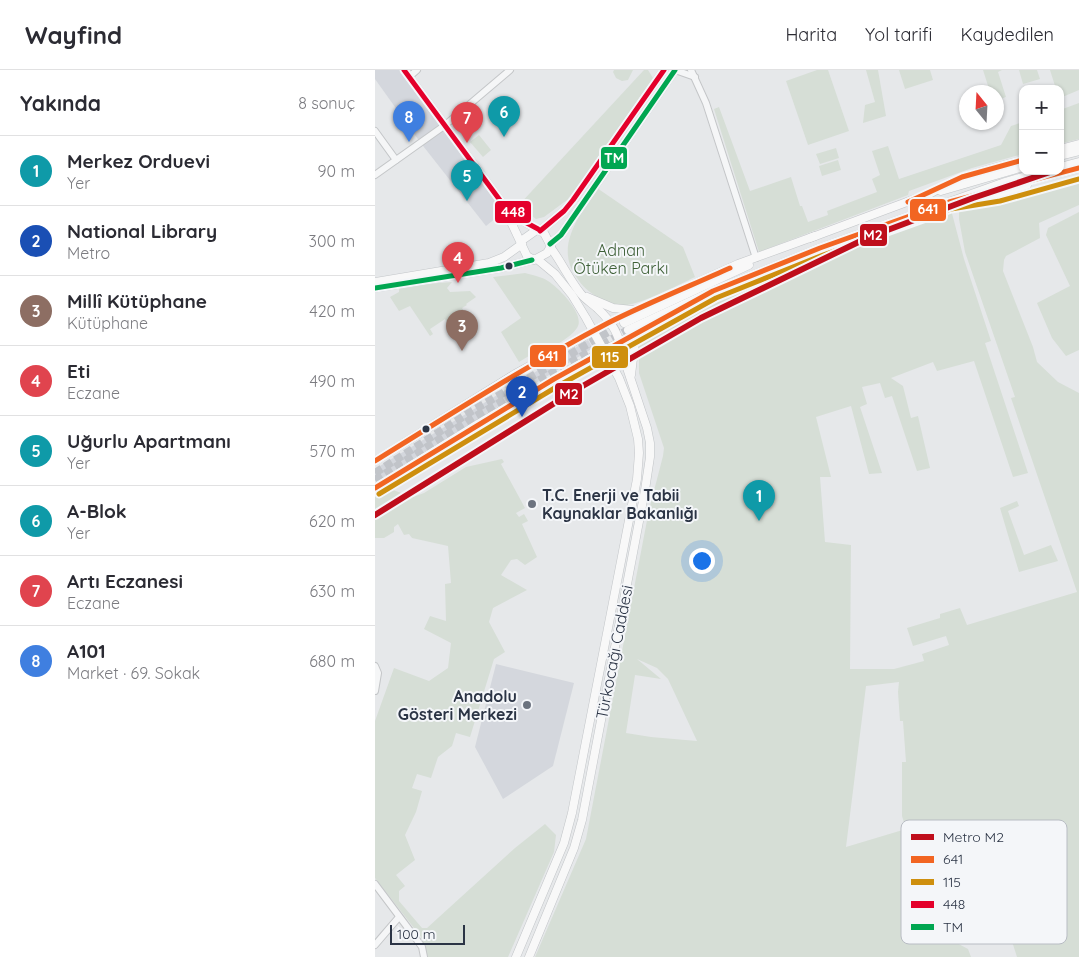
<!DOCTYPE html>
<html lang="tr">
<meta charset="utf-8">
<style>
body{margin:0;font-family:Quicksand,sans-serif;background:#f2f2f3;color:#2b2b33}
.controls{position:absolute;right:15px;top:15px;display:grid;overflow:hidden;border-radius:10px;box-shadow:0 1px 4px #0004}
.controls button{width:45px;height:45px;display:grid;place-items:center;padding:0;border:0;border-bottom:1px solid #e1e1e2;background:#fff;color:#2b2b33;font:25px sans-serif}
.compass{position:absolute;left:584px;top:15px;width:45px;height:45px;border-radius:50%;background:#fff;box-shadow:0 1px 4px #0004;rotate:342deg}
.scale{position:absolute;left:15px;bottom:12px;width:75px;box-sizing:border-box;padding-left:5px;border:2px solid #2b3445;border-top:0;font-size:14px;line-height:18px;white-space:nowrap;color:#2b3445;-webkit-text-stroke:4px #f4f6f9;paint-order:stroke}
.you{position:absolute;left:326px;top:490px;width:18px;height:18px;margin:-12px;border:4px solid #fff;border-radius:50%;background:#1a73e8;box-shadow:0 0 0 8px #1a73e833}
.badge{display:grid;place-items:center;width:32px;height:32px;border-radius:50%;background:#6c737f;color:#fff;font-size:16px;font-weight:700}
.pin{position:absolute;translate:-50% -41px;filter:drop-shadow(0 1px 2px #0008)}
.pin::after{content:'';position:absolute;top:26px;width:18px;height:15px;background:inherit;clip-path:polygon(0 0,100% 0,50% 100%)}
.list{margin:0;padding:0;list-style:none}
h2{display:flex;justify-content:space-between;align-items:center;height:65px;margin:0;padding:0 20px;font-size:21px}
h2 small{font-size:16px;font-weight:400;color:#7c7c81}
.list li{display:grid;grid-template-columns:32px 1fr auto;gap:15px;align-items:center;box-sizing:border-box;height:70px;padding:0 20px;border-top:1px solid #e1e1e2}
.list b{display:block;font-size:19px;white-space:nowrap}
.list p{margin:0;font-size:16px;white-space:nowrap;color:#7c7c81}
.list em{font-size:16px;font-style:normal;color:#7c7c81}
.map{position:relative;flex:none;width:704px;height:887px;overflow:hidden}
header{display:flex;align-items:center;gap:30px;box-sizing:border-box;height:70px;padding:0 25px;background:#fff;border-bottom:1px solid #e1e1e2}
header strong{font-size:24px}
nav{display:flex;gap:28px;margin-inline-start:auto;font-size:18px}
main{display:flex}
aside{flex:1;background:#fff}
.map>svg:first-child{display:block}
</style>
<header>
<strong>Wayfind</strong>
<nav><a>Harita</a><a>Yol tarifi</a><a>Kaydedilen</a></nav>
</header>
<main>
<aside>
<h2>Yakında<small>8 sonuç</small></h2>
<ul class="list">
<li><span class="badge" style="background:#0f9aa8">1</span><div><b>Merkez Orduevi</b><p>Yer</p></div><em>90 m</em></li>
<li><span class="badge" style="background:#1a4fb4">2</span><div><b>National Library</b><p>Metro</p></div><em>300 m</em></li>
<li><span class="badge" style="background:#8d6e63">3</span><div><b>Millî Kütüphane</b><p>Kütüphane</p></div><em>420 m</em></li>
<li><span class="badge" style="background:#e0444e">4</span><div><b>Eti</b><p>Eczane</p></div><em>490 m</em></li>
<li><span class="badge" style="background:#0f9aa8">5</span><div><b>Uğurlu Apartmanı</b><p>Yer</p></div><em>570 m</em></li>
<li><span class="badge" style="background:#0f9aa8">6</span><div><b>A-Blok</b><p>Yer</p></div><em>620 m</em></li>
<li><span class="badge" style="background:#e0444e">7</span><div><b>Artı Eczanesi</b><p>Eczane</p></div><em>630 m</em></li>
<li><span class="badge" style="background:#3f7fe0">8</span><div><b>A101</b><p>Market · 69. Sokak</p></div><em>680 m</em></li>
</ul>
</aside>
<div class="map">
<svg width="704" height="887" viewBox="0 0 704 887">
<rect width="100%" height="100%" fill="#e6e8ea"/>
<g fill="#d4d7dd">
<polygon points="0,0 29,0 128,142 111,156 45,72 0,9"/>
<polygon points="213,270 218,278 2,411 0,408 0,399"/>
<polygon points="121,594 199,613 178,696 128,729 100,677"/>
</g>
<g fill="#d6ded6" fill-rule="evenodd">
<polygon points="239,0 258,0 253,10 247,11 241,8 238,2"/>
<polygon points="269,0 273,0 278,8 229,82 192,130 169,147 161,149 143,136"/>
<polygon points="442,0 453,0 474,61 433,75 411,11"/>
<polygon points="491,0 503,0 511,46 488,53 490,35 500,32"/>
<polygon points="524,0 555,0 558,10 530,19"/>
<polygon points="608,0 627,0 623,2 631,27 622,30 622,22 615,22"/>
<polygon points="644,0 662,0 665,9 648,14"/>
<polygon points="675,0 704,0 704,20 685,28 685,19 681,19"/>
<polygon points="704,33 704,69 685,74 685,40"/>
<polygon points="344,37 375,121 416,107 425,136 427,136 433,152 453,145 452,141 502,122 497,109 505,105 497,81 513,76 524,109 626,75 636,56 648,52 648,84 597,98 534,121 533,125 384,182 339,39"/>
<polygon points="104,65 116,80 108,87 95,72"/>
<polygon points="461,78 464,88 445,94 441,84"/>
<polygon points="463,90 466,100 447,106 444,96"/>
<path d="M704,108v27l-40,18 1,15 -34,18 -2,4 -1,11 30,76 4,15 21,20 21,11v564h-62l-14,-44 -12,4 -2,-3 -10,-9 -8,-16 -38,16 11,31 24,13 3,8h-436l51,-118 63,-329 14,-54 1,-8 -25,-75v-36l96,-52 214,-83 15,57 27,82 -6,2 43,130 -15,4 -39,-116 -37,10 -4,-9 -42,16 12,8 8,32 7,-2 12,52 -13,3 -25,-75 -7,2 -5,-15 -18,4 5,17 -7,3 22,66 -13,1 -18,-68 -35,11 15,60h-11l5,65 26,3 -1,124h44l30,-8 -2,-7 27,-9 -3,-9 -33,10 -6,-18 33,-10v-4l20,-6 7,17 110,-33 -66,-194 4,-1 -50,-145 -6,-33v-11zM262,589l20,9 11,11 29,62 -46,-4 -25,-4 9,-58 26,4zM524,612l-1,10 2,29h3l3,41h-4v54l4,13 -60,18 20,-161z"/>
<path d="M222,118l86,59 12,30c-17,8 -60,31 -79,29 -9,-1 -19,-9 -26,-14 -7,-5 -11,-11 -15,-17 -20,-30 6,-61 22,-87z"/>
<polygon points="704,142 704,280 691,286 677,268 662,233 695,216 671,165 673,158"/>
<path d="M150,203c7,2 17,4 23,8 11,7 38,34 29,47 -8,11 -22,17 -32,24l-8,-1 -18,11 -18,-30 20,-14 -28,-41z"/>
<polygon points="77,212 72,218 75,222 95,221 101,227 91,234 92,235 87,238 93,248 88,251 86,248 80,251 83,257 77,260 70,249 55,259 58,264 55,266 35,236 24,241 15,227 24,222 24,216"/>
<polygon points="127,389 129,392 126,394 150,438 141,443 144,447 149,444 153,451 147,454 162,487 150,495 142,489 136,490 126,505 152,520 118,538 114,552 130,582 119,589 95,667 81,663 77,676 63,687 56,708 42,704 37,718 47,721 41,742 30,765 40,790 21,805 30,816 24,821 24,831 47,858 52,858 140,778 170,754 181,765 179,782 133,887 53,887 46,867 0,808 0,651 19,598 54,611 73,598 76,573 49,559 55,546 71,551 70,514 76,513 73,476 37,468 34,464 29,465 23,454 19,457 19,462 9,468 0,468 0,426 12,418 38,427 49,423 91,397"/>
<polygon points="642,431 644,436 633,441 649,485 676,475 683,491 644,502 625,438"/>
</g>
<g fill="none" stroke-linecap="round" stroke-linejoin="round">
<g stroke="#c1c4c9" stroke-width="8" stroke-dasharray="8 4" stroke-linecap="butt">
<polyline points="0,403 97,341 249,253"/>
<polyline points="0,410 101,346 253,260"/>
</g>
<g stroke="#c4c6c8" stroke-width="8">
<g id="minor">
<polyline points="300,0 320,7"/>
<polyline points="316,0 331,33 381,188"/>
<polyline points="34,7 42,0"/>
<polyline points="0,61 21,90"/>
<polyline points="0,105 69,56 135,0"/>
<polyline points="0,596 3,603 0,621"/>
<polyline points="0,814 42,870 47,877 49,887"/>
<polyline points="0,875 24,847"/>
</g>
</g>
<g stroke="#c2c5c8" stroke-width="9">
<g id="major">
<polyline points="29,0 127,133 152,186 159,190 172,183 176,176 169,163 150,152 127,133"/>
<polyline points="685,79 704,74"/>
<polyline points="685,86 704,81"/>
<polyline points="685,97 704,92"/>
<polyline points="646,113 704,98"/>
<polyline points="566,121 648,97"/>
<polyline points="583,131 612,127 652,115"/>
<polyline points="165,161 189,141 198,130 289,0"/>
<path d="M435,168l121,-45c29,-17 60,-24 92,-33"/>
<polyline points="146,171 163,159"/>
<polyline points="175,174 186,165 300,0"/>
<polyline points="0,212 114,193 129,187 147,174"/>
<polyline points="0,218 126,198 157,190"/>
<polyline points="212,227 238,238 258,240"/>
<polyline points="249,253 374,195"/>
<polyline points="253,260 338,221 445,178 630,112 668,101"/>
<polyline points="212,290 274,256"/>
<polyline points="256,305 261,263"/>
<polyline points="0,391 140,304 235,252 363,194 440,166"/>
<polyline points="0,418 103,354 207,293 224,292 238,297"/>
<polyline points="141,887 189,773 197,743 262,409 264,383 263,369 255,336 244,308 211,248 197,225 180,204 162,189"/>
<path d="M154,887l45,-109 8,-28 63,-330 5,-33v-14l-3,-15 -25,-75c-2,-17 -11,-32 -24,-44 -5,-5 -12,-9 -17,-15 -12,-15 -19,-31 -30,-46"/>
</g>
</g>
<use href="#minor" stroke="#f5f6f7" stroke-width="6"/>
<use href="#major" stroke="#f8f8f8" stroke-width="8"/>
<g stroke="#f4f6f9" stroke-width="9">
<g id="bus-1">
<polyline points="533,132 587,107 648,90"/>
<path d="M0,391c77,-48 153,-96 233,-138 40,-20 82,-37 122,-55"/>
<polyline points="0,418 179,309 338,221 445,178 574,132 704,98"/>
</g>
</g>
<g stroke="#f4f6f9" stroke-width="9">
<polyline id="bus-2" points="4,424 183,316 341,228 448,185 576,139 625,131 704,109"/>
</g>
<g stroke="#f4f6f9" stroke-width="9">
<g id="bus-3">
<polyline points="29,0 127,133 150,152 163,159"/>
<polyline points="165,161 189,141 198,130 289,0"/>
</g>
</g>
<g stroke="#f4f6f9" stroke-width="9">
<g id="bus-4">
<polyline points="175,174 186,165 300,0"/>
<polyline points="0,218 126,198 157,190"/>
</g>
</g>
<use href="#bus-1" stroke="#f26522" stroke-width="5"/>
<use href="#bus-2" stroke="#ce8f0e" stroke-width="5"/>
<use href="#bus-3" stroke="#e4002b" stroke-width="5"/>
<use href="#bus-4" stroke="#00a651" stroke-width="5"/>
<g stroke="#f4f6f9" stroke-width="10">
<polyline id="metro-1" points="0,445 199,321 326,248 494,167 598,128 678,101"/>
</g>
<use href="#metro-1" stroke="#bf0e1c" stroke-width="6"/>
</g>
<g fill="#2b3445" stroke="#f4f6f9" stroke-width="2">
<circle cx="134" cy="196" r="4.5"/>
<circle cx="51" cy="359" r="4.5"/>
</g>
<g fill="#6c737f" stroke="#f4f6f9" stroke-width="2">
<circle cx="157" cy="434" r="5"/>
<circle cx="152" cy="635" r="5"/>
</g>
<g text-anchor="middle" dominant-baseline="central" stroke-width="4" stroke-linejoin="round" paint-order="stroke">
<g font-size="16" fill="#3f6138" stroke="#f4f6f9">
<text x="246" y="180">Adnan<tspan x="246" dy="18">Ötüken Parkı</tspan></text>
</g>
<g font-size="16" font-weight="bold" fill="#2b3445" stroke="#f4f6f9" text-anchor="start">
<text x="167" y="425">T.C. Enerji ve Tabii<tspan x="167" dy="18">Kaynaklar Bakanlığı</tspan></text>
<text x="142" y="626" text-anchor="end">Anadolu<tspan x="142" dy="18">Gösteri Merkezi</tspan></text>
</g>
<g font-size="16" fill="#2b3445" stroke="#f4f6f9">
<text transform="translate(239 582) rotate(-79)">Türkocağı Caddesi</text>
</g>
</g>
<rect x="526" y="750" width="166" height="124" rx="8" fill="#f4f6f9" stroke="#b8bcc3" stroke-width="1"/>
<rect x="536" y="764" width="23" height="6" fill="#bf0e1c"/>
<rect x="536" y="786" width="23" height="7" fill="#f26522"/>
<rect x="536" y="809" width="23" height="6" fill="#ce8f0e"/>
<rect x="536" y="831" width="23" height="7" fill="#e4002b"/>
<rect x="536" y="854" width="23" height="6" fill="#00a651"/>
<g font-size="14" fill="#2b3445">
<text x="568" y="772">Metro M2</text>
<text x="568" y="794">641</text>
<text x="568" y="817">115</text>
<text x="568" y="839">448</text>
<text x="568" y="862">TM</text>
</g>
<g stroke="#f4f6f9" stroke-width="2">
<rect x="225" y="76" width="28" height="24" rx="5" fill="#00a651"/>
<rect x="534" y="128" width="38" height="24" rx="5" fill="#f26522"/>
<rect x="119" y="130" width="38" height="24" rx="5" fill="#e4002b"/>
<rect x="484" y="153" width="29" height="24" rx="5" fill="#bf0e1c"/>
<rect x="154" y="274" width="38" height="24" rx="5" fill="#f26522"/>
<rect x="216" y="275" width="38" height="24" rx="5" fill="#ce8f0e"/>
<rect x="179" y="312" width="29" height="24" rx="5" fill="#bf0e1c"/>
</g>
<g font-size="14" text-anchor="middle" font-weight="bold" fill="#fff">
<text x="239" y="93">TM</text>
<text x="553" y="144">641</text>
<text x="138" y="147">448</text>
<text x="498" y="170">M2</text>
<text x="173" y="291">641</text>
<text x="235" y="292">115</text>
<text x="194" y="329">M2</text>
</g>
</svg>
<div class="controls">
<button>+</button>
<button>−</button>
</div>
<svg class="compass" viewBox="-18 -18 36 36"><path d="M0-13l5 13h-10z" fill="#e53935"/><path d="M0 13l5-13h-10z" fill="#7c7c81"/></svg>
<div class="scale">100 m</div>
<div class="you"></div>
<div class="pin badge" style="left:384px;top:451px;background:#0f9aa8">1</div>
<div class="pin badge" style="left:147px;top:347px;background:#1a4fb4">2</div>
<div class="pin badge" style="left:87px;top:281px;background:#8d6e63">3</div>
<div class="pin badge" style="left:83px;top:213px;background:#e0444e">4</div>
<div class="pin badge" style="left:92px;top:131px;background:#0f9aa8">5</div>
<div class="pin badge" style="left:129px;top:67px;background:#0f9aa8">6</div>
<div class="pin badge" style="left:92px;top:73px;background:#e0444e">7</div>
<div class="pin badge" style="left:34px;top:72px;background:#3f7fe0">8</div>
</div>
</main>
